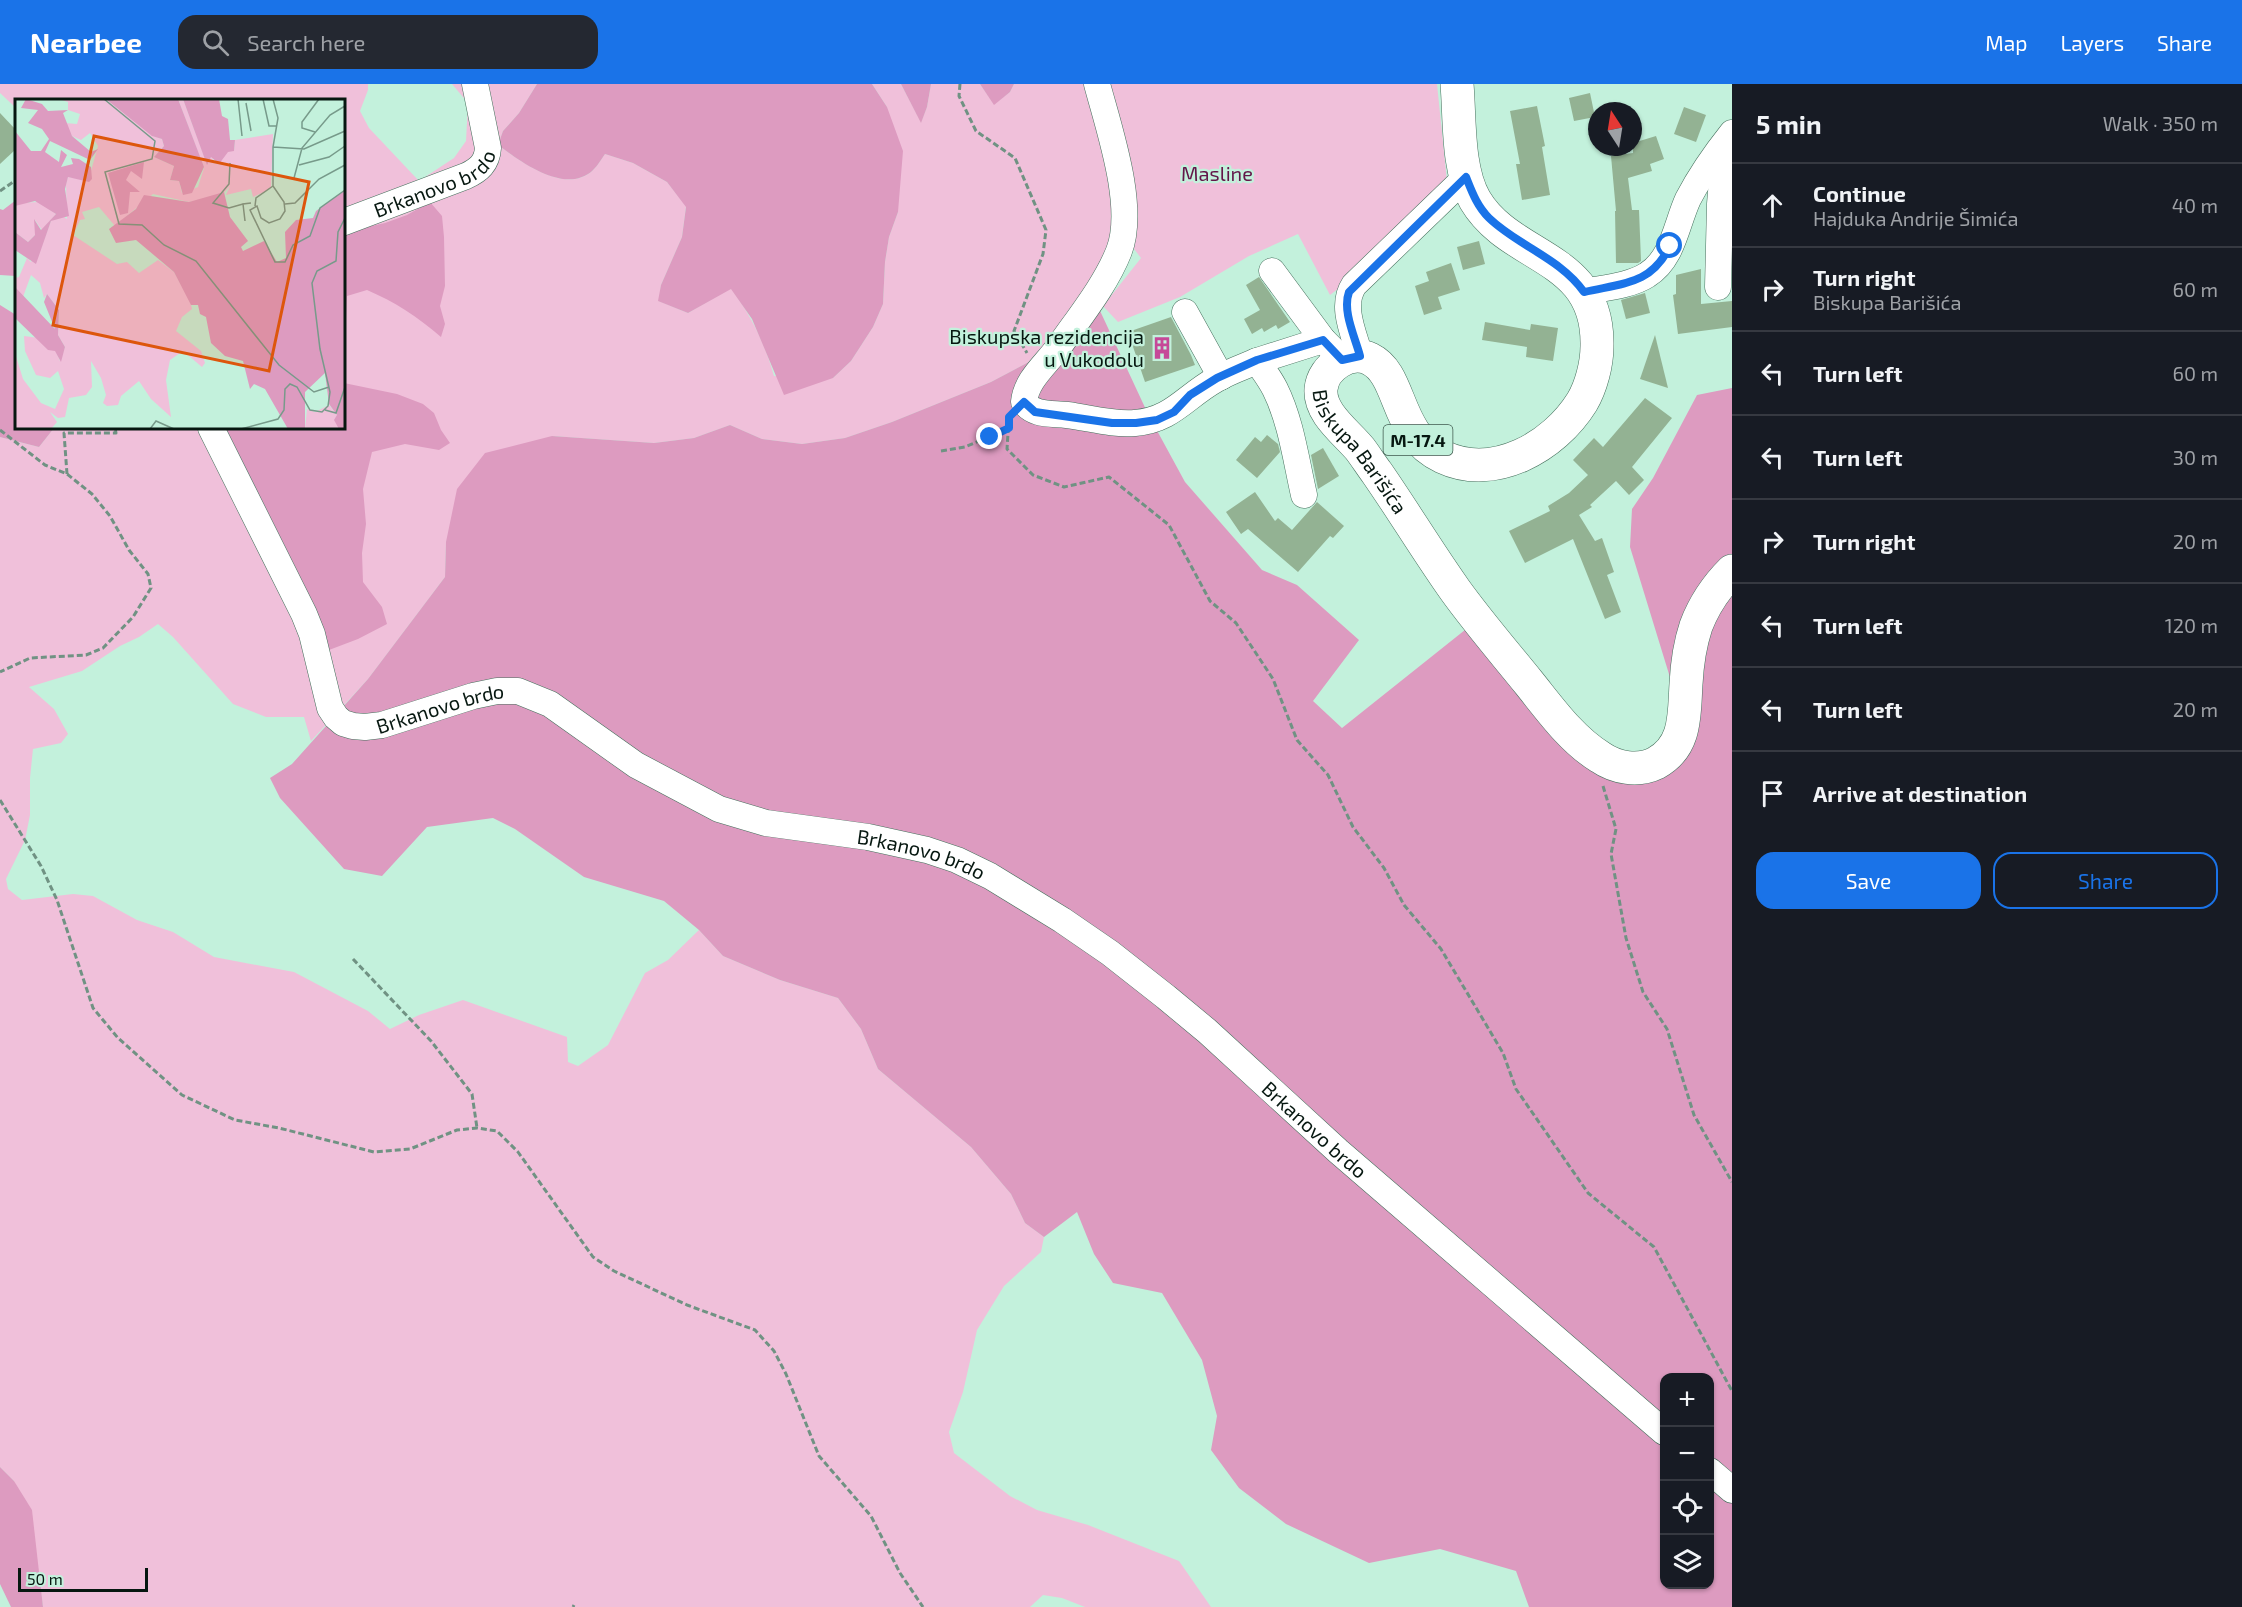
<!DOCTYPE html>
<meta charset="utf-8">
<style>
body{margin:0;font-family:"Exo 2",sans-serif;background:#242831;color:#f1f3f6}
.controls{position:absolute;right:18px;bottom:18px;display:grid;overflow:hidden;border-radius:12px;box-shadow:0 2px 4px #0004}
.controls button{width:54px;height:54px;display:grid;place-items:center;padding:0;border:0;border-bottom:2px solid #363941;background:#171b24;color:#f1f3f6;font:30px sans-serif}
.compass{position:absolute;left:1588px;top:18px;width:54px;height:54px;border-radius:50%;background:#171b24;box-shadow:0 2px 4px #0004;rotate:348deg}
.scale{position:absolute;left:18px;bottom:15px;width:130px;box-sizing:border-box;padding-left:6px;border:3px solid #061710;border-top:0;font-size:16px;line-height:21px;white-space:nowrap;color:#061710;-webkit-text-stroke:4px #c3f1dc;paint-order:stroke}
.stop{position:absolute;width:18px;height:18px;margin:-14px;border:4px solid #1a73e8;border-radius:50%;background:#fff}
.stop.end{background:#1a73e8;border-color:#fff;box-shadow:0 2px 6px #0008}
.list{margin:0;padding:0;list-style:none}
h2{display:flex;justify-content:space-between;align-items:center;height:78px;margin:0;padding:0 24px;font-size:26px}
h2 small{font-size:20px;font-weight:400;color:#9ea1a6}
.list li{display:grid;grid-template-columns:39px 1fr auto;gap:18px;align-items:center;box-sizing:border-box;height:84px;padding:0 24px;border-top:2px solid #363941}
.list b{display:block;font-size:22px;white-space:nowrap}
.list p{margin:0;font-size:20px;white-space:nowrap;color:#9ea1a6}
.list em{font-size:20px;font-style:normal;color:#9ea1a6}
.actions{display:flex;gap:12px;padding:18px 24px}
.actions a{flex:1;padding:14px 0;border:2px solid #1a73e8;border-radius:18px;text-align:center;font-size:21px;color:#1a73e8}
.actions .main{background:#1a73e8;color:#fff}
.icon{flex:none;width:33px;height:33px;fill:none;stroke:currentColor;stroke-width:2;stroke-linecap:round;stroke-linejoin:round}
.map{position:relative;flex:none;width:1732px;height:1523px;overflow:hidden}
header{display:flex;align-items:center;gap:36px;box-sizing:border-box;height:84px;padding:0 30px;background:#1a73e8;color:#fff}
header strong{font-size:28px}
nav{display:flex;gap:33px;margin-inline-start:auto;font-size:21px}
.search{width:420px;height:54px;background:#242831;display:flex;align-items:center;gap:15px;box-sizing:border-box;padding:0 21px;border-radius:18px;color:#9ea1a6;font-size:22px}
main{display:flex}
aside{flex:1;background:#171b24}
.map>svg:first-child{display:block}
</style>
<header>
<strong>Nearbee</strong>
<div class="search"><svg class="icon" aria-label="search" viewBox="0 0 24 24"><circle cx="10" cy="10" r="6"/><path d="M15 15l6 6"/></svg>Search here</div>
<nav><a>Map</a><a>Layers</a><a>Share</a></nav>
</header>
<main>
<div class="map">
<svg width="1732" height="1523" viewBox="0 0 1732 1523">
<rect width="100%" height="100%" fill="#c3f1dc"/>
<path fill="#f0c0da" d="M0,0h368v6l-8,21 9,17 50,53 35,-23 12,-17 2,-38 -16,-19h85l-18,29 -16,18 -5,14c22,16 66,49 93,27 5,-4 10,-12 14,-18l28,9 34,19 19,24 -4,31 -21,48 -2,16 29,12 43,-25c21,30 33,53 43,88l59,2 18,-17 22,-34 10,-23 2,-42 4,-25 9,-25 -11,-105 -15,-23h29l20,38 6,-15 4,-23h49l14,20 16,-12 4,-8h423l11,107 -48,50 -70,54 -32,-61 -49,22 -69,41 -62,25 -15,-16 38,-48 -10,-13 -51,90 -89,47 -99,40 -47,16 -43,6 -40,-5 -32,-14 -36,13 -40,5 -102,-7 -106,106 -1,35 -77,102 -57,62 -7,-24h-38l-33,-13 -60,-67 -15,-13 -19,13 -19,9 -38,25 -53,16 25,22 14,25 -7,9 -28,6 -3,29v37l-5,25 -19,39 2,10 14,11 51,-6 20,2 44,24 36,12 41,25 80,15 74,39 22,18 29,-14 44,-15 104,37 1,25 10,4 30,-21 37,-72 23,-13 31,-30 24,26 57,24 58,18 23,31 17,40 93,78 40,47 14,29 19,14 -3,15 -37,34 -27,44 -14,62 -14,40 5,21 56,43 27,14 51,15 91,36 32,46h-126l-23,-9 -19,-3 -13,12h-987l-4,-28 -25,-98 -14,-14v-1030l39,10 15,-19h290v-328h-328v8l-16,-15z"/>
<g fill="#dd9bc0" fill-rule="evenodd">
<path d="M537,0h335l15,23 16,44 -5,61 -9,25 -4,25 -2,42 -10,23 -22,34 -18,17 -49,17 -32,-76 -21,-30 -43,24 -30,-12 3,-16 21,-48 4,-30 -19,-25 -34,-19 -28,-9c-4,6 -9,14 -14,18 -28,22 -71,-11 -93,-27l5,-14 16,-18z"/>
<polygon points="901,0 931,0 927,23 921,39"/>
<polygon points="980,0 1014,0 1010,8 994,21"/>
<polygon points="16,116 16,192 0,191 0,125 3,126"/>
<path d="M430,118l12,14 2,21 1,49 -5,20 5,18 -4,13c-23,-20 -46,-35 -74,-47l-20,6 -1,22 -2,6v-92l41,-9 22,-8z"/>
<path d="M1095,216l53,114 37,68 77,88 35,15 62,55 -46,61 29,27 143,-114 111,127 53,19 31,-50 -50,-163 2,-38 21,-31 44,-83 35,-7v1219h-203l-13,-36 -76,-22 -71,14 -83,-39 -47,-36 -28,-38 6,-34 -15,-56 -40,-67 -49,-10 -19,-29 -17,-42 -33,25 -19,-14 -14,-29 -40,-47 -93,-78 -17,-40 -23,-31 -58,-18 -57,-24 -24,-26 -35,-29 -80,-24 -69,-48 -22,-11 -66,9 -45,49 -38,-7 -64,-71 -10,-20 22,-14 76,-85 77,-102 1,-35 11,-53 28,-36 67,-17 102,7 40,-5 36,-13 32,14 40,5 43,-6 47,-16 99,-40 89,-47zM1664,1294h46v206h-46z"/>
<polygon points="0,221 16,231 16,344 54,344 39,363 0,353"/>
<polygon points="344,299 397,310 423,320 434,329 441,346 450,359 439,366 405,360 372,368 363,405 366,440 362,469 363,498 382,523 387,540 358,555 329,566 215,344 344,344"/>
<polygon points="0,1383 14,1397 32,1426 43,1523 11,1523 0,1500"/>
</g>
<g fill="#93b293">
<polygon points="1590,9 1595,33 1574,37 1569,14"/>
<polygon points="1537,22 1545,62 1542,63 1550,111 1522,116 1516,80 1520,80 1510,27"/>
<polygon points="1684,23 1706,31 1696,58 1674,50"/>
<polygon points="0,29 16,46 16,65 0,80"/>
<polygon points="1656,52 1664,75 1650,80 1652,87 1628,94 1632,126 1639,126 1641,177 1638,179 1616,179 1615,127 1616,127 1611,72 1633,69 1633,59"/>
<polygon points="1479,157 1485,180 1463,186 1457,163"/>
<polygon points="1451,179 1460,206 1438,213 1442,225 1424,231 1415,202 1429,197 1426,188"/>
<polygon points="1701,185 1701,220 1732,217 1732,243 1678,250 1673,211 1676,210 1676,191"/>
<polygon points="1259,193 1290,238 1278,245 1276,241 1264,248 1262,244 1252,250 1244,235 1260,226 1246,201"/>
<polygon points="1645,209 1650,229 1626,235 1621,216"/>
<polygon points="1171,233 1191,271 1195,281 1145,298 1128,248"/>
<polygon points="1485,238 1530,246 1531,240 1558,244 1553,277 1526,273 1527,263 1482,256"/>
<polygon points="1655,251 1668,304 1640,295"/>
<polygon points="1645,314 1672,334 1632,383 1644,396 1629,411 1616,397 1590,421 1592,423 1579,431 1595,457 1602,454 1614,488 1607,491 1621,528 1605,535 1573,455 1525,479 1509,447 1550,427 1548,422 1569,409 1588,391 1573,376 1594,354 1603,363"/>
<polygon points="1267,351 1278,360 1280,368 1257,394 1236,376 1255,353 1261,358"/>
<polygon points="1323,364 1339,392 1318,405 1311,371"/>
<polygon points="1255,408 1275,437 1278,434 1292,446 1317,418 1344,442 1333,454 1330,452 1298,488 1248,445 1241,450 1226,428"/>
</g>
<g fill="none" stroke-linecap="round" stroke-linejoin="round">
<g stroke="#46705d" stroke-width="27">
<g id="minor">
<path d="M1097,0c12,45 39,123 22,167 -13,33 -38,64 -59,94 -12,18 -34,34 -36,57 10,14 27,11 43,13 23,3 45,10 68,8 37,-3 50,-26 80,-43 13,-8 28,-13 42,-19"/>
<path id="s1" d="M344,138l122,-46c13,-6 21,-13 22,-28l-13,-64"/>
<polyline points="1272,187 1323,256 1334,267"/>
<polyline points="1718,203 1720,120 1725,61"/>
<path d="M1584,208c19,-4 46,-6 63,-17 26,-16 29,-50 41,-76 12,-23 28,-46 44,-66"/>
<polyline points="1185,228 1221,293"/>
<path d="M1360,272c-6,-22 -20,-50 -6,-71l112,-108"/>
<path id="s2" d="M211,344l93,186 8,20 18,74 6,9 7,6 10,3 12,1 17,-2 91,-29 24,-5h21l32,13 86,61 83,44 47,14 102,14 59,13 30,10 33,16 72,44 48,33 56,44 41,34 131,120 326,281"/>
<path d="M1304,411c-8,-35 -13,-74 -29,-106 -5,-10 -12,-19 -18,-28l66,-21"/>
<polyline points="1710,1387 1732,1406"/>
</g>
</g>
<g stroke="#46705d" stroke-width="34">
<g id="major">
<path id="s3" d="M1457,0c3,35 0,85 18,116 36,61 124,54 122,146 0,18 -6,41 -15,56 -28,45 -88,79 -139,55 -49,-22 -40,-82 -73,-98 -20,-10 -47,8 -49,30 -2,24 25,43 39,60 6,8 11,16 17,24 27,39 51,79 78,117 23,32 49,62 74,93 21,26 42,56 71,74 16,11 38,15 56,6 31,-17 28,-49 30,-79 1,-19 4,-40 10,-58 8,-21 21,-40 36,-55"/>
</g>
</g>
<g stroke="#709283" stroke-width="3" stroke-dasharray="6 3" stroke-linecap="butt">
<polyline points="960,0 959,12 976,47 1015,74 1046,146 1043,170 1014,247 1027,269"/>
<polyline points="0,107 16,96"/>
<polyline points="1009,334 1007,365 1033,391 1064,403 1109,393 1169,441 1210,517 1236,539 1273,595 1297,656 1328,691 1353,743 1384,784 1404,821 1441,865 1503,969 1516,1005 1588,1109 1654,1163 1732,1307"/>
<polyline points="0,346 45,381 67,390 92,410 110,432 129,466 148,490 151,504 133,533 103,564 86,571 30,574 0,588"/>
<polyline points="941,367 965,363 1009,344"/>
<polyline points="67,390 64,349 116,349 115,344"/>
<polyline points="1603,702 1616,745 1611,770 1626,854 1643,908 1667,945 1694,1031 1732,1098"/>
<polyline points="0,716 41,782 57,816 93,924 118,954 182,1011 235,1036 279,1044 374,1068 410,1065 457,1046 477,1044 497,1047 518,1068 593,1173 614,1187 687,1221 755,1246 774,1267 786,1290 819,1372 871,1432 900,1489 923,1523"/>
<polyline points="353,875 431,957 472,1010 477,1044"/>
<polyline points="573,1523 574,1521"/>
</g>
<use href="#minor" stroke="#fff" stroke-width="26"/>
<use href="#major" stroke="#fff" stroke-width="33"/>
</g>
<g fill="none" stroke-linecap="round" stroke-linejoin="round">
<path stroke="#1a73e8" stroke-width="8" d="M990,353l19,-9v-11l15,-15 11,10 77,11h24l21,-3 17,-8 16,-17 27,-17 40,-18 66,-20 19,20 18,-4c-5,-19 -18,-45 -11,-64l117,-115c6,15 11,29 23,41 29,28 71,40 95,74 39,-9 67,-7 86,-46"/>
</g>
<defs>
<g id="building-bare" transform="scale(1.8)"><path d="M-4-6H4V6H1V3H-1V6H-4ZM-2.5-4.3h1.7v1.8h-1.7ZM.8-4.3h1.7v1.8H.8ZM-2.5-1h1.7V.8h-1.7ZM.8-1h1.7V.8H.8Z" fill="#c64998" stroke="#c3f1dc" stroke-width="2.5" paint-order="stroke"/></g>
</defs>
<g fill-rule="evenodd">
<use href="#building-bare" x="1162" y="264"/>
</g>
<g text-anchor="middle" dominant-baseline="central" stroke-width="4.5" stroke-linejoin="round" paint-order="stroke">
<rect fill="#c3f1dc" stroke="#3f584d" stroke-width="1.5" x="1383.5" y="341" width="69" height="30" rx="4.5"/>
<g font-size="18" font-weight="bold" fill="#061710">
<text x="1418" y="356">M-17.4</text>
</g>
<g font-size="20" fill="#631649" stroke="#c3f1dc">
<text x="1217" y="89">Masline</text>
</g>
<g font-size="20" fill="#061710" stroke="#c3f1dc">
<text stroke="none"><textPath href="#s1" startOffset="99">Brkanovo brdo</textPath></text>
<text stroke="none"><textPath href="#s3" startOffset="806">Biskupa Barišića</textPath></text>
<text stroke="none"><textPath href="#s2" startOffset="426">Brkanovo brdo</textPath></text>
<text stroke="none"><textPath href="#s2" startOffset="948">Brkanovo brdo</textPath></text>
<text stroke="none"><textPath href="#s2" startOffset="1434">Brkanovo brdo</textPath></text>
</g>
<g font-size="20" fill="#061710" stroke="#c3f1dc" text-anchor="end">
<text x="1144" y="252">Biskupska rezidencija<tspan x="1144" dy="23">u Vukodolu</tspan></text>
</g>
</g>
<g transform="translate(15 15)">
<rect width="330" height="330" fill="#c3f1dc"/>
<path d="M44,0h47l47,37 9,3 2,7 -10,11 20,9 -4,14 9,1 3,12 16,-6 6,-19 -26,-69h5l24,65 4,-8 5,8 12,-13h6l1,-11 38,-6 -2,54 -7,4 -11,5 -2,-8 -25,6 4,-9 -9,10 -32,6 -36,-8 -38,32 -16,-19 -17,5 3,7 -5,1 -7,15 44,29 10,-2 12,11 19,-13 16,12 16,29 2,8 -10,8 -6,14 25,20 4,12 -3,4 -19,-16 -13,9 -4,20 5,37 -20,-18 -12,-18 -18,15 -3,9 -11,1 -4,-3 3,-8 -5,-17 -10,-17 1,26 -6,8 -17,3 -4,19 -7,1 -8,-6 7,10 -6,7h-36v-76l8,26 18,24 14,6 9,-20 -6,-18 -8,7 -14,-3 -11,-24 -1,-15 15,2 17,13 4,10 5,-14 -7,-12 1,-25 -12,-16 -3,4 -4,-15 -9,-8 -8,22 -8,-10v-9l4,-1 8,-19 4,4 10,-14 10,-27 10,-6 6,4 -1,-35 2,-7 14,2 9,-8 7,-25 -8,-13 -9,7 -9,-4 -7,-13 12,1 3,-10 -12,-4v-8zM0,98l2,6 22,-1 17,12 -14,16 -7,-10v15l-7,7 -13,-10zM314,306l8,10 2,14h-34l2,-20 8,3z" fill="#f0c0da"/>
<path d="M11,0l16,5 6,7 20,-1 -5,3 9,23 19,16 7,-3 -8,11 -40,-19 -5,11 14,10 2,-12 6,5 -6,12 12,-3 -2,-6 8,1 12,8 1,12 -3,3 -21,-5 -3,12 4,27 -18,5 -15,43 -21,-14v-18l13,10 7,-7 -1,-16 7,11 15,-16 -21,-13 -20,5v-75l16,20h10l8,-12 -7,-10 -14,-6 10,-13 -17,-2zM91,0h72l26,68 -12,26 -9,2 -4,-14 -9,-1 4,-14 -20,-9 10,-11 -2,-7 -10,-3zM168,0h36l3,17 6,3 2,21h5l-1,11 -6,1 -9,12 -8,-7 -4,8zM129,63l-2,17 -11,-8 -5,9 14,12h-10l-2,21 -8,2 -12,-42zM330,91v239h-6l-5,-9 3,-5 -8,-11 -4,-31 -20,19v37h-17l-23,-40 -11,-5 -4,5 -7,-28 -18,-5 -14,-13 -5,-26 -6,-3 -2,-9h-7l-17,-33 -38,-32 -20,3 -7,-14 27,-20 8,-14 45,7 35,-10 6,25 18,24 -7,6 2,4 21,-10 13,21 9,-4 -1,-26 11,-12 17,-2 3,-7zM0,188l40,42 -11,-27 3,-8 12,16 -1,25 7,12 -4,15 -6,-11 -7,-1 -33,-32z" fill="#dd9bc0"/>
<path fill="none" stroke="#779a8a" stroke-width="1.5" d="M37,0h25M89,0l51,42 -3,18 -47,13 14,52 23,1 22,20 32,16 83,104 35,27 15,-5M223,0l4,37M248,0l6,27h7M258,0l5,19 -5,29v39l11,16 1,9 -5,8 -11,4 -8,-5 -4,-12 -7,4 25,52h10l8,-17 17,-9 10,-28 25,-18M231,4l5,28M300,33l-13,-4v-6l17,-23M258,48l31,2 41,-18M215,64l-1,21 -16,19 16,5 14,-4M284,66l30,-8 16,-11M279,79l8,-30 28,-33 15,-9M270,105l10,-1 24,-24 26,-14M240,107l1,-8 17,-12M230,122l-2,-17 8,-1M310,311l11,3 9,-26M135,330l6,-8 18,8M226,330l37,-10 6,-9 1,-21 5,-5 7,3 13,23 12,2 6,-6 2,-14 -10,-43 -8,-66 5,-12 19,-10 2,-29 7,-14"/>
<path fill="#dd560c" fill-opacity="0.15" stroke="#dd560c" stroke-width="3" d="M79,37l215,46 -40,189 -216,-46z"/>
<rect width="330" height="330" fill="none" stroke="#061710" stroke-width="3"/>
</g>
</svg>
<div class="controls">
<button>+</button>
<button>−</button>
<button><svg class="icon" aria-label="locate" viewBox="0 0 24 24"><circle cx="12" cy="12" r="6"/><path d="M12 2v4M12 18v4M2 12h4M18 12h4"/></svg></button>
<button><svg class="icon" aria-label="layers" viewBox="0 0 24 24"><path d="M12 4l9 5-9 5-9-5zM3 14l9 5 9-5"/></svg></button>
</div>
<svg class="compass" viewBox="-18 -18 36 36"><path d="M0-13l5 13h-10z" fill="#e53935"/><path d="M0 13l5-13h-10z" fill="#9ea1a6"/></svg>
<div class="scale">50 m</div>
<div class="stop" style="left:1670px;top:162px"></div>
<div class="stop end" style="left:990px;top:353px"></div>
</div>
<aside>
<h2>5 min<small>Walk · 350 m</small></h2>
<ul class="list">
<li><svg class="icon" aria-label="ahead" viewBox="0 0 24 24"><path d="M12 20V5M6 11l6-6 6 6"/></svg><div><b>Continue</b><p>Hajduka Andrije Šimića</p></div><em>40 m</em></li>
<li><svg class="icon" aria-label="right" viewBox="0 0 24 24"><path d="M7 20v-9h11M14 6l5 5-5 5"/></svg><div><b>Turn right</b><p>Biskupa Barišića</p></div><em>60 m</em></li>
<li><svg class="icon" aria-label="left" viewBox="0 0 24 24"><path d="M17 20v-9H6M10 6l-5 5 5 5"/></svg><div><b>Turn left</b></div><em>60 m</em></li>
<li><svg class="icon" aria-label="left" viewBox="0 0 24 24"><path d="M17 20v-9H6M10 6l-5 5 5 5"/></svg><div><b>Turn left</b></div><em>30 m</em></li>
<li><svg class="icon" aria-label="right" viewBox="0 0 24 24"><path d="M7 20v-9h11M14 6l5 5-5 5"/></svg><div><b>Turn right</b></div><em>20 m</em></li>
<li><svg class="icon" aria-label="left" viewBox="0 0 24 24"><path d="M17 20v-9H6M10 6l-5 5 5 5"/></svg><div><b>Turn left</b></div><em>120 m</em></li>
<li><svg class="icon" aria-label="left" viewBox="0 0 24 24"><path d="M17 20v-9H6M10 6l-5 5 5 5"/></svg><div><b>Turn left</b></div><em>20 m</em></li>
<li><svg class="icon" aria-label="arrive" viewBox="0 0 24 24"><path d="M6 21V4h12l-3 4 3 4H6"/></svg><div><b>Arrive at destination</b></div></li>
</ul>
<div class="actions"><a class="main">Save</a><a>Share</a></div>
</aside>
</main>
